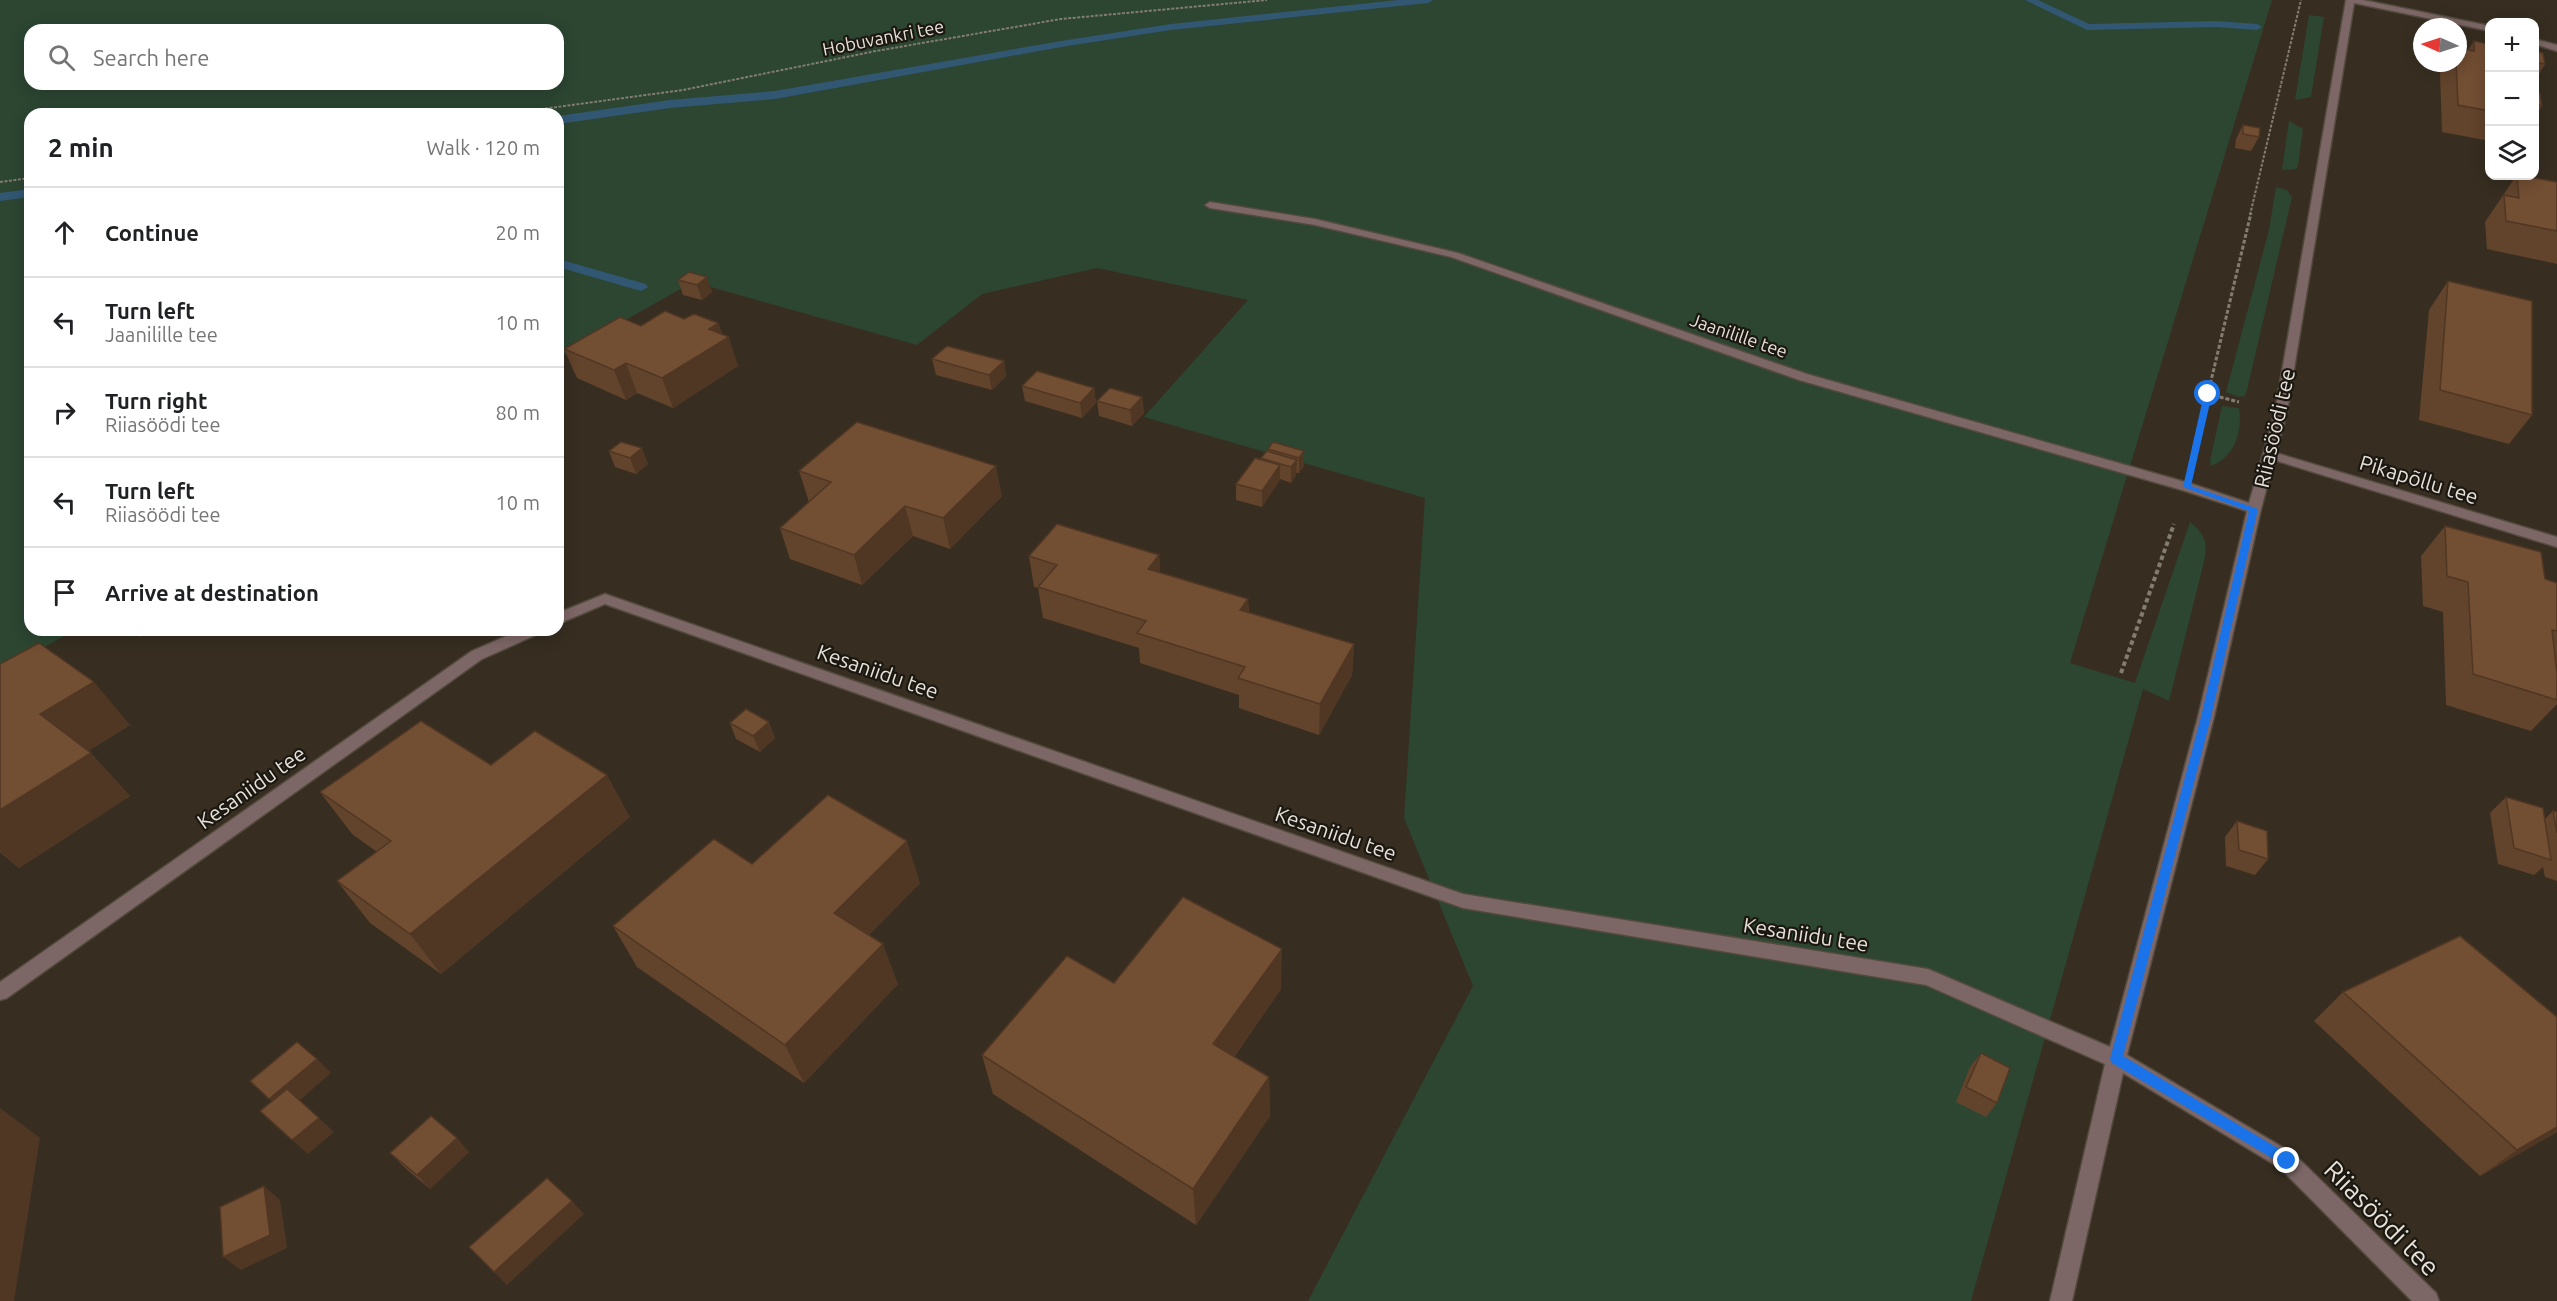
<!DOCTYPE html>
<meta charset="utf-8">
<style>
body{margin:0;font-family:Ubuntu,sans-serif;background:#f6f6f6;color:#202124}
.controls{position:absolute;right:18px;top:18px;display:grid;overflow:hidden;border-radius:12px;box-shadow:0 3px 15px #0003}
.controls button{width:54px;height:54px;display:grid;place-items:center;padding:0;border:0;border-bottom:2px solid #e0e0e0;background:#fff;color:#202124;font:30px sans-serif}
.compass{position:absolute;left:2413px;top:18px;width:54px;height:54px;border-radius:50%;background:#fff;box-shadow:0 3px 15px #0003;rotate:273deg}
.stop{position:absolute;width:18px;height:18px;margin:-14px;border:4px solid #1a73e8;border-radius:50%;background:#fff}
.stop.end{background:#1a73e8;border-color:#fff;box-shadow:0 2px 6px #0008}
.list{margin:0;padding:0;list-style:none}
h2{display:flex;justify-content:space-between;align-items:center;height:78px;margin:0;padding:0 24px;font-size:26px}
h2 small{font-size:20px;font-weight:400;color:#757577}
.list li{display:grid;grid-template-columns:39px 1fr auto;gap:18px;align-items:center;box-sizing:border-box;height:90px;padding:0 24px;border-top:2px solid #e0e0e0}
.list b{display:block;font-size:22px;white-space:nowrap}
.list p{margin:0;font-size:20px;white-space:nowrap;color:#757577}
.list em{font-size:20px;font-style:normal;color:#757577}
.icon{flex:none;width:33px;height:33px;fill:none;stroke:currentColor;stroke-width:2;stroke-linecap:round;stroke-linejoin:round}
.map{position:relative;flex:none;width:2557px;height:1301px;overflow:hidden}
.search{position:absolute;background:#fff;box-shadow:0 3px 15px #0003;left:24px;top:24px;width:540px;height:66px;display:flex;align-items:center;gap:15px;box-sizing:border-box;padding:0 21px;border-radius:18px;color:#757577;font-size:22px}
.panel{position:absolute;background:#fff;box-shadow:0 3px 15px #0003;left:24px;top:108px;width:540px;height:528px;border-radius:18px}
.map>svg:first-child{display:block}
</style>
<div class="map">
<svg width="2557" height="1301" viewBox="0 0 2557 1301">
<rect width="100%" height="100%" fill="#372e21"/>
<g fill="#2c4632" fill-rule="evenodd">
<path d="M0,0h2272l-202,663 65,20 55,-161c16,13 18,21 14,40l-35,139 -26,-12 -172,612h-663l165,-315 -69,-168 21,-320 -281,-81 104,-117 -151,-32 -115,26 -65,51 -224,-63 -135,76v-244h-528v516h45l-75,42zM30,30h528v54h-528z"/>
<polygon points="2309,15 2324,17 2311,97 2295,100"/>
<polygon points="2289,121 2303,129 2298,166 2296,169 2282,170"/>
<polygon points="2276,187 2287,190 2292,197 2247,390 2245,396 2239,397 2226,392 2269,230"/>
<path d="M2222,406l17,2c4,23 -5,50 -28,58l-1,-5z"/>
</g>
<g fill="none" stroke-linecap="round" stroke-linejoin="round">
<g fill="#325773" fill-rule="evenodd">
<polygon points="1398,0 1433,0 1428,3 1171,30 1061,47 775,99 670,108 558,124 558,116 670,100 775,91 1061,41 1171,24"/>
<polygon points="2025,0 2038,0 2089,24 2216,21 2257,24 2262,27 2257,30 2216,27 2087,30"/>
<polygon points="30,189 30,197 0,201 0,193"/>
<polygon points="558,259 646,284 648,287 641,291 558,267"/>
</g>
<g stroke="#534a3e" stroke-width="3">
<g id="minor">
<polygon points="2346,0 2363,0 2490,26 2490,31 2354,3 2287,412 2276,453 2557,537 2557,547 2274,460 2261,509 2214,717 2127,1055 2294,1154 2436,1293 2439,1301 2412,1301 2280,1168 2123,1073 2072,1301 2050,1301 2105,1064 1926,985 1463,908 605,604 558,624 558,613 605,594 1463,894 1928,969 2110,1047 2198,717 2247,511 2182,490 1799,380 1451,257 1315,225 1210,208 1205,205 1210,202 1315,219 1458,253 1807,374 2192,484 2249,503 2275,412"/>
<polygon points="2534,39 2557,45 2557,51 2534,44"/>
<polygon points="520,630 540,630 538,634 482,659 7,998 0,1000 0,982 472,651"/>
</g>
</g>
<g stroke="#837c71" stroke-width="2" stroke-dasharray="3 1.5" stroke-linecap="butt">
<polyline points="505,114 683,90 876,51 1061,19 1267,0"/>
<polyline points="0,182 30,178"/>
<polyline points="2250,215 2301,0"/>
</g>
<g stroke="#837c71" stroke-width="3" stroke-dasharray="4 2" stroke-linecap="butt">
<polyline points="2208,394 2239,402"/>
<polyline points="2195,448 2251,213"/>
</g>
<polyline stroke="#837c71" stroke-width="4" stroke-dasharray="4.5 3" stroke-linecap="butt" points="2121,673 2174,524"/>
<use href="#minor" fill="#7d6766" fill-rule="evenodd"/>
</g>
<g fill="#62432c">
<polygon points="2474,41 2490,44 2490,141 2442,132 2440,73 2446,63 2458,63 2468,50"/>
<polygon points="2535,51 2545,64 2535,81"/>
<polygon points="2535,92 2542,106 2535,117"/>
<polygon points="2243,125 2259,137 2251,151 2235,148 2236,139"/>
<polygon points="2516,176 2523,176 2557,182 2557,264 2487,249 2485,222"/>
<polygon points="689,272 712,292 702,300 683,295 678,280"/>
<polygon points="2448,281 2532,415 2509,444 2419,420 2429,310"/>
<polygon points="684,319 718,323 722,334 738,366 673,408 637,393 626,400 577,378 564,349 641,326"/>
<polygon points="932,359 1004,361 1006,376 992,390 936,375"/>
<polygon points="1022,386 1094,388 1096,403 1082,418 1025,401"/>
<polygon points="1142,397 1144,413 1132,426 1099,416 1097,401"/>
<polygon points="1268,449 1304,451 1304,466 1299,473 1296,473 1296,475 1291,483 1280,479 1262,507 1236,500 1236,484 1261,460 1261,458 1268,451"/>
<polygon points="609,451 648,464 636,474 615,467"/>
<polygon points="799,471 1002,496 950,549 913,536 862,585 790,559 780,528 809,502"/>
<polygon points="2445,526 2545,579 2557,583 2557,704 2531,731 2446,705 2443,612 2423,606 2421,556"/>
<polygon points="1159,555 1160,572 1248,599 1249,612 1354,644 1352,675 1319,735 1239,708 1239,695 1140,663 1139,648 1043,618 1038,588 1034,587 1029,556"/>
<polygon points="128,630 151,630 139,637"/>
<polygon points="0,664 130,725 88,751 130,796 19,868 0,852"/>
<polygon points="730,723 775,738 760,752 736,739"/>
<polygon points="491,765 630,817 441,974 370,923 337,881 377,852 352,834 320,792"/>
<polygon points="2506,797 2545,819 2553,811 2557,812 2557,881 2545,877 2543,867 2534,875 2498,864 2490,813"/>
<polygon points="2237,821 2268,859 2255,875 2226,866 2225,837"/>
<polygon points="752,864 920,883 869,935 898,984 804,1083 637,967 613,926"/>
<polygon points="1114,983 1281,989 1234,1057 1269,1077 1270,1116 1196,1225 993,1094 982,1055"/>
<polygon points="2343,992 2557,1132 2480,1176 2314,1021"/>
<polygon points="1981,1053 1997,1103 1986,1117 1956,1102 1970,1067"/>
<polygon points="469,1152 430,1189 404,1167 390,1153"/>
</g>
<g fill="#503724">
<polygon points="707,277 712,292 702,300 697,285"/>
<polygon points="718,323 724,340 729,337 738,366 673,408 662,378 709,329"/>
<polygon points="1004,361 1006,376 992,390 989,375"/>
<polygon points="626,363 637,393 626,400 614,370"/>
<polygon points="1094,388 1096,403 1082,418 1080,403"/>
<polygon points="1142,397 1144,413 1132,426 1130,410"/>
<polygon points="642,448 648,464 636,474 630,458"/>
<polygon points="1304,451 1304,466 1299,473 1299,458"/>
<polygon points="558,459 563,469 558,472"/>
<polygon points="1297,460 1296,475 1291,483 1291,467"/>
<polygon points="1280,465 1280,480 1262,507 1262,491"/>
<polygon points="996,466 1002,496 950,549 943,518"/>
<polygon points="905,506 913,536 862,585 854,555"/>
<polygon points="1159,555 1161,585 1148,569"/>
<polygon points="1248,599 1249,629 1240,610"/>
<polygon points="134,630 151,630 139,637"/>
<polygon points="1354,644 1352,675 1319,735 1320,704"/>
<polygon points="94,682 130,725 79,756 40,714"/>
<polygon points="769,722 775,738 760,752 753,736"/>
<polygon points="91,753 130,796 19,868 0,851 0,810"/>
<polygon points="607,775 630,817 441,974 410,934"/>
<polygon points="907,841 920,883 850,954 834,913"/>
<polygon points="883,944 898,984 804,1083 785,1045"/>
<polygon points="1282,949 1281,989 1215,1083 1213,1044"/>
<polygon points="317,1059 331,1073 285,1113 269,1099"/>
<polygon points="1269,1077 1270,1116 1196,1225 1193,1189"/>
<polygon points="0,1108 40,1138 14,1301 0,1301"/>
<polygon points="319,1118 334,1132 308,1154 292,1140"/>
<polygon points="2557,1127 2557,1132 2480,1176 2517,1150"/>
<polygon points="457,1138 469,1152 430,1189 417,1175"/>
<polygon points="264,1186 280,1200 287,1248 241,1270 223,1257"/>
<polygon points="572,1201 584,1214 507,1285 494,1272"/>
</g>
<g fill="#724e33" stroke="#503724" stroke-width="1.5">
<polygon points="2474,41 2490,44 2490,111 2458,105 2456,63 2458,63 2458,48 2474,51"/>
<polygon points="2535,51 2543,53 2545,64 2535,62"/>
<polygon points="2535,92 2540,93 2542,106 2535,104"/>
<polygon points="2243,125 2260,128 2259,137 2243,134"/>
<polygon points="2517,176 2523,176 2557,182 2557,231 2506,221 2504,195 2519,198"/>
<polygon points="689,272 707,277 697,285 678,280"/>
<polygon points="2448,281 2532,301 2532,415 2440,390"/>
<polygon points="665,311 684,319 694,314 718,323 709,329 729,337 662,378 626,363 614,370 564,349 620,317 641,326"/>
<polygon points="947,346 1004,361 989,375 932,359"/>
<polygon points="1037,371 1094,388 1080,403 1022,386"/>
<polygon points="1110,388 1142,397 1130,410 1097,401"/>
<polygon points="857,422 996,466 943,518 905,506 854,555 780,528 831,482 799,471"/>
<polygon points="621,442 642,448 630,458 609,451"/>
<polygon points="1273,442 1304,451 1299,458 1268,449"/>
<polygon points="1267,451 1297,460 1291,467 1261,458"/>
<polygon points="1255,458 1280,465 1262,491 1236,484"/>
<polygon points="1057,524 1159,555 1148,569 1248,599 1240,610 1354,644 1320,704 1238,678 1245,667 1137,633 1146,621 1038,587 1057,565 1029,556"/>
<polygon points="2445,526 2541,552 2545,579 2557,583 2557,631 2552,630 2557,673 2557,700 2473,674 2468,582 2447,576"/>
<polygon points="39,643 94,682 40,714 91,753 0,810 0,664"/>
<polygon points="746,709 769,722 753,736 730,723"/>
<polygon points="421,721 491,765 535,731 607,775 410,934 337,881 391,841 320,792"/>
<polygon points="828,795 907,841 834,913 883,944 785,1045 613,926 714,839 752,864"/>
<polygon points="2506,797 2543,808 2551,860 2514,848"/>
<polygon points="2553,811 2557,812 2557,833"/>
<polygon points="2237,821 2267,831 2268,859 2239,850"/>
<polygon points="1183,897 1282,949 1213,1044 1269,1077 1193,1189 982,1055 1067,956 1114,983"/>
<polygon points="2460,936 2557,1017 2557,1127 2517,1150 2343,992"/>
<polygon points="297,1042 317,1059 269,1099 250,1081"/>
<polygon points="1981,1053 2010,1068 1997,1103 1966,1087"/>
<polygon points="287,1089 319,1118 292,1140 260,1111"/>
<polygon points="431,1116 457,1138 417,1175 390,1153"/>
<polygon points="547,1178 572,1201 494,1272 469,1247"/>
<polygon points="264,1186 270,1235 223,1257 220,1207"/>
</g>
<polygon fill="#1a73e8" points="2208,391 2212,394 2191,486 2258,509 2211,717 2123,1056 2291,1156 2293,1161 2291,1165 2287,1167 2112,1063 2110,1059 2201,717 2249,511 2183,487 2204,394"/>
<g text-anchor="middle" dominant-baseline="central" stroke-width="4.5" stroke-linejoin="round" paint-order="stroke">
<g font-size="18" fill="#e6e0d8" stroke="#1b1711">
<text transform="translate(883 37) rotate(-11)">Hobuvankri tee</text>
<text transform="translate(1739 335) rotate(19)">Jaanilille tee</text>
</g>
<g font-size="21" fill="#e6e0d8" stroke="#1b1711">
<text transform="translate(2274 428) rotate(-77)">Riiasöödi tee</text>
<text transform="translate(2419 479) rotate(17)">Pikapõllu tee</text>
<text transform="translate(878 671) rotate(19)">Kesaniidu tee</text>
<text transform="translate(251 787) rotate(-35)">Kesaniidu tee</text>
<text transform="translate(1336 833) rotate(19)">Kesaniidu tee</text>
<text transform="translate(1806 934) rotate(9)">Kesaniidu tee</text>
</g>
<g font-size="26" fill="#e6e0d8" stroke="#1b1711">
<text transform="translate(2382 1218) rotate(45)">Riiasöödi tee</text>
</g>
</g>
</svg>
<div class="controls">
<button>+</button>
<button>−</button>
<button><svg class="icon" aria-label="layers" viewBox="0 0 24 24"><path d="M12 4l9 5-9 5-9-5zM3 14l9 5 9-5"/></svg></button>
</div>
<svg class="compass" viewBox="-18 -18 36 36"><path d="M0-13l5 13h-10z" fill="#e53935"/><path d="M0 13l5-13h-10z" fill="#757577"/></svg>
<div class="stop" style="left:2208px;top:394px"></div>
<div class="stop end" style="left:2287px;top:1161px"></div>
<div class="search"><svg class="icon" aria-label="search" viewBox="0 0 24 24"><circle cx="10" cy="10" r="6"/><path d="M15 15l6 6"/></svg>Search here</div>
<section class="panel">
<h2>2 min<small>Walk · 120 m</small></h2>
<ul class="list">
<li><svg class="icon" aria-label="ahead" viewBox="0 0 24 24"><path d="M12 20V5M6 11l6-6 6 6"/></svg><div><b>Continue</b></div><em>20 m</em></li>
<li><svg class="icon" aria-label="left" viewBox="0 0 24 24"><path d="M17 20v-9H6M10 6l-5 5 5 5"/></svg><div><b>Turn left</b><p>Jaanilille tee</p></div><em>10 m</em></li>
<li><svg class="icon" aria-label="right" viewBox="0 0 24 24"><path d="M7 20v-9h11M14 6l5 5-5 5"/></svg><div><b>Turn right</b><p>Riiasöödi tee</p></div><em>80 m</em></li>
<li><svg class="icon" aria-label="left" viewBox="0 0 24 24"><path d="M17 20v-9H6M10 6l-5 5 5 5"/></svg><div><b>Turn left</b><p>Riiasöödi tee</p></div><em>10 m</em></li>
<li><svg class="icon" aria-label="arrive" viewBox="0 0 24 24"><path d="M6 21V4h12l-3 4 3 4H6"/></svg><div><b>Arrive at destination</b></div></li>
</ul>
</section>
</div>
